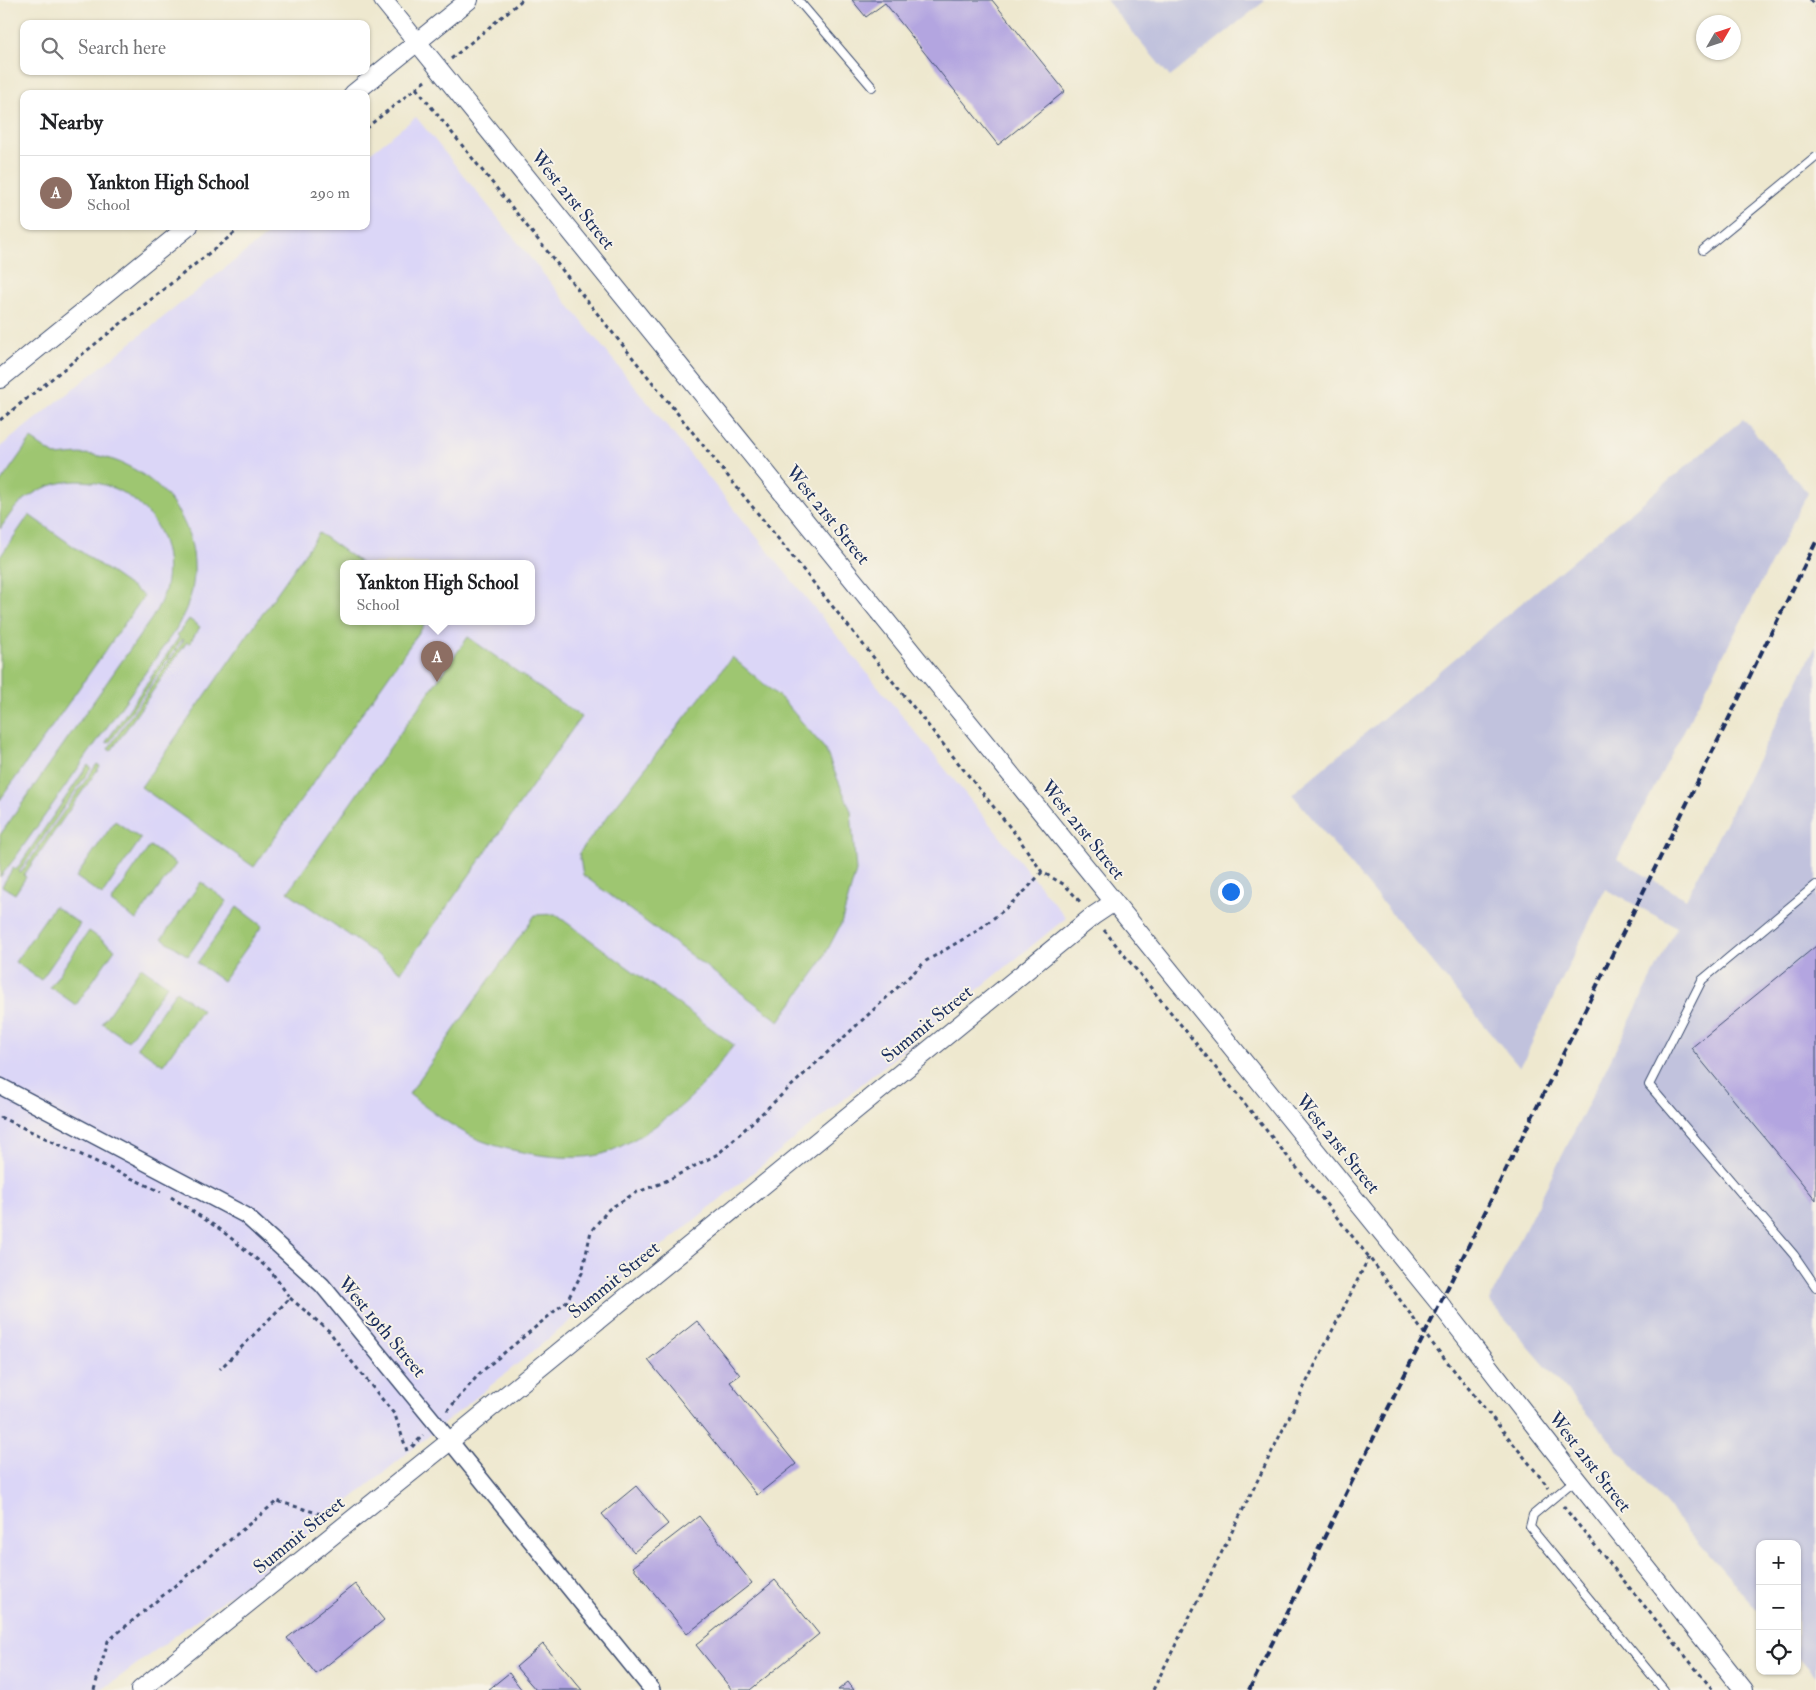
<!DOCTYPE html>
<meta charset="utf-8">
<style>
body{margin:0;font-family:"IM FELL Double Pica",serif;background:#f2f2f2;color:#202124}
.controls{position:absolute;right:15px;bottom:15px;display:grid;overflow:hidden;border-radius:10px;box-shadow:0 1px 4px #0004}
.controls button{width:45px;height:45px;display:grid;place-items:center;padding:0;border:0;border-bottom:1px solid #e0e0e0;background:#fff;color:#202124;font:25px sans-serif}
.compass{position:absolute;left:1696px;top:15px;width:45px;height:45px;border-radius:50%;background:#fff;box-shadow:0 1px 4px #0004;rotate:51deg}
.you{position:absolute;left:1230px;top:891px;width:18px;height:18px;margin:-12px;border:4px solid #fff;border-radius:50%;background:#1a73e8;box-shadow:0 0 0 8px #1a73e833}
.badge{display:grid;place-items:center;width:32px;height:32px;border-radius:50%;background:#db2777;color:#fff;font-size:16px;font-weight:700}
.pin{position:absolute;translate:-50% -41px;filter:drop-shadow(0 1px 2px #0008)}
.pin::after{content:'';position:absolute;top:26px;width:18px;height:15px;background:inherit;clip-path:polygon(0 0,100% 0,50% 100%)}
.popup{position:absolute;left:340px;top:560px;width:195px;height:65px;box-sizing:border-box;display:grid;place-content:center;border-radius:10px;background:#fff;filter:drop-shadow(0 1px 4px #0005);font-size:16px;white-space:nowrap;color:#757577}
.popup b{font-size:19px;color:#202124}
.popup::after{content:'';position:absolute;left:50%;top:100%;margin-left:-10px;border:10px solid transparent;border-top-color:#fff}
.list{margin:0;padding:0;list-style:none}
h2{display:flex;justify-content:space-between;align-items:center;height:65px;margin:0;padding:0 20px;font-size:21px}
h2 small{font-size:16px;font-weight:400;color:#757577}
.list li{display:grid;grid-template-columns:32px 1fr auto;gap:15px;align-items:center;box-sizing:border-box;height:75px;padding:0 20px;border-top:1px solid #e0e0e0}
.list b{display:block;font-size:19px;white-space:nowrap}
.list p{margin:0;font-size:16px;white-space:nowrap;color:#757577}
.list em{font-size:16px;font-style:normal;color:#757577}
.icon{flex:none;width:28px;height:28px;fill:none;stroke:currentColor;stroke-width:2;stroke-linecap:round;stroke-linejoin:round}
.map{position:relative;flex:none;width:1816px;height:1690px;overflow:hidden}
.search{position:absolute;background:#fff;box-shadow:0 1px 4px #0004;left:20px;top:20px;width:350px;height:55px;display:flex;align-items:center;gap:12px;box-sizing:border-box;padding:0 18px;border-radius:10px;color:#757577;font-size:19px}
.panel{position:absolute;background:#fff;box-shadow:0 1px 4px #0004;left:20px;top:90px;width:350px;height:140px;border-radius:10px}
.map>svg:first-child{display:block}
</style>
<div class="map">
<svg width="1816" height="1690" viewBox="0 0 1816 1690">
<rect width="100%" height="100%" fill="#f7f3e8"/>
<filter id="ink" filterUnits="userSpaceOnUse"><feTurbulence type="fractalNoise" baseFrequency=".02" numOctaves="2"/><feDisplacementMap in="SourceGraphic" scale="10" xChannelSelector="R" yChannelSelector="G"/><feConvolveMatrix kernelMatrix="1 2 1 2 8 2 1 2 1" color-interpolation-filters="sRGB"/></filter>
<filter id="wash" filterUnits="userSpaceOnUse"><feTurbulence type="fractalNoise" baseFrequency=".0096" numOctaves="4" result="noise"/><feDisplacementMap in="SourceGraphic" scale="20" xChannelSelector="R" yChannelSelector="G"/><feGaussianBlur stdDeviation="1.12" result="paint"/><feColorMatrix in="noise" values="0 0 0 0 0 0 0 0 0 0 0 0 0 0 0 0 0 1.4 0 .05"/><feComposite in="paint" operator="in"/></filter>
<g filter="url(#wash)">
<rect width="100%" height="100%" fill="#eee8cf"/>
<path fill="#dbd6f7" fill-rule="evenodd" d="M416,117l650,801 -801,651 -163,121h-102v-1243l278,-221h88v-70zM343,563h188v58h-188z"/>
<g fill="#c1c2dd">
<polygon points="1106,0 1266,0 1170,77"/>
<polygon points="1743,419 1808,493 1617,859 1686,899 1816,646 1816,1677 1797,1656 1797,1544 1760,1544 1760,1613 1489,1301 1677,927 1605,889 1520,1068 1292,794"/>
</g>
<g fill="#9ec671" stroke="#5c7a68">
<path d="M31,439l25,17c13,-1 25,-3 38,-1 63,11 111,69 98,135 -3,14 -9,26 -16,39l-161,229 -15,19v-42l152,-217c5,-9 10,-18 13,-27 20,-83 -75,-142 -141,-91 -10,7 -17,19 -24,29v-46z"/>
<polygon points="29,515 144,596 0,800 0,557"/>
<polygon points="319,533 361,563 343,563 343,621 427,621 254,867 141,787"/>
<polygon points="189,619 200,627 189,644 187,642 111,751 108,749 184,640 182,639 109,743 106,742 179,637 177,635"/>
<polygon points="468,637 581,717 401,972 288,892"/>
<polygon points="732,657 783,700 825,749 851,811 856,871 841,924 818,968 779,1021 583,875 579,853"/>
<polygon points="97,764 100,766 24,875 26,877 15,894 2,886 13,868 16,870 88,765 91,768 19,872 21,873"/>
<polygon points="115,821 141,839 102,895 76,877"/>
<polygon points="150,846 176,864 136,920 111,902"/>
<polygon points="201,882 227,901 188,956 162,938"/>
<polygon points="54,906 80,924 41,980 15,962"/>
<polygon points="237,907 262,926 223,981 197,963"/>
<path d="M555,914l179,131c-15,18 -29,40 -46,55 -22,20 -52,41 -80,52 -32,13 -102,0 -133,-14 -24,-12 -45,-27 -66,-44l126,-179z"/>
<polygon points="89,931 115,949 76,1005 50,987"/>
<polygon points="141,967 167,985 128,1041 102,1023"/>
<polygon points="176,991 202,1010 163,1065 137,1047"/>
</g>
<g id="blocks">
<g fill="#b3a5e0">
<polygon points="852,0 992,0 1065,91 998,145 885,3 866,17"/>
<polygon points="1816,946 1816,1200 1691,1048"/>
<polygon points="697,1321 740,1375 730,1382 796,1464 757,1495 648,1360"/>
<polygon points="636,1486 668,1524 634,1552 602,1514"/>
<polygon points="699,1516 752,1583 687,1634 633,1567"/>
<polygon points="775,1580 819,1634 750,1690 732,1690 696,1645"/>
<polygon points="355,1584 384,1620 316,1674 287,1638"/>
<polygon points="543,1644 582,1690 536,1690 516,1667"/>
<polygon points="509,1673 522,1690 488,1690"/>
<polygon points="848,1682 854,1690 838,1690"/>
</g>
</g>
</g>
<g filter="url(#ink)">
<use href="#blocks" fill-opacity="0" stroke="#3b4b6f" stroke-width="1"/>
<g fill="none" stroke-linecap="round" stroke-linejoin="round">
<g stroke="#3b4b6f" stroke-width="10">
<g id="service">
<polyline points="798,0 872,87"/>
<polyline points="1703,250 1816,157"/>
<polyline points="1816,885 1702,980 1649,1085 1794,1255 1816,1287"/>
<polyline points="1576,1479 1533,1515 1530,1527 1664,1690"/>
</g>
</g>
<g stroke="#3b4b6f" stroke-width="18">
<polyline id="minor" points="0,1086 245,1215 322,1285 450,1441 652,1690"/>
</g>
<g stroke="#3b4b6f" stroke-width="20">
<g id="tertiary">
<polyline points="383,0 1440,1304 1576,1479 1744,1690"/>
<polyline points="353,94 469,0"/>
<polyline points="0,379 189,226"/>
<polyline points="140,1690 450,1441 1093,916 1114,902"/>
</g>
</g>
<g stroke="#3b4b6f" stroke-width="3" stroke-dasharray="4 4" stroke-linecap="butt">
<polyline points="1810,0 1816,7"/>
<polyline points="451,59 522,0"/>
<polyline points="416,88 1017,836 1042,872 1065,885 1082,904"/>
<polyline points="366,128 425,81"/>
<polyline points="0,420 243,226"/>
<polyline points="1104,930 1369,1257 1424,1333 1549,1488"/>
<polyline points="0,1117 161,1192"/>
<polyline points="171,1197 221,1230 270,1270 290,1298 220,1369"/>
<polyline points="290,1298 329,1331 348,1357 395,1415 407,1451"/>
<polyline points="447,1411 481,1372 567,1301 582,1273 591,1231 609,1209 635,1193 662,1183 718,1154 926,961 977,931 1004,910 1026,890 1042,872"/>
<polyline points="412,1447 423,1435"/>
<polyline points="1563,1506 1713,1690"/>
<polyline points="94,1690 108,1641 277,1501 324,1515 329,1513"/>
<polyline points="1153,1690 1369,1257"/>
</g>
<use href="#service" stroke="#fff" stroke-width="8"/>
<use href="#minor" stroke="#fff" stroke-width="15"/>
<use href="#tertiary" stroke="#fff" stroke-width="18"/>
<polyline stroke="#1b2f5e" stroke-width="4" stroke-dasharray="8 4" stroke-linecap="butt" points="1249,1690 1816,542"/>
</g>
</g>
<g text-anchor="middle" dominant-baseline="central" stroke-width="4" stroke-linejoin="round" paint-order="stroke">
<g font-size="19" fill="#1b2f5e" stroke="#f7f3e8">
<text transform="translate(573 200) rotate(51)">West 21st Street</text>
<text transform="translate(828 515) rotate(51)">West 21st Street</text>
<text transform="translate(1083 830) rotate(51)">West 21st Street</text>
<text transform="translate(927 1024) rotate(-39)">Summit Street</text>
<text transform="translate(1338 1144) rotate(51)">West 21st Street</text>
<text transform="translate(614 1280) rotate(-39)">Summit Street</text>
<text transform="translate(382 1327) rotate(50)">West 19th Street</text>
<text transform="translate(1590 1462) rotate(52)">West 21st Street</text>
<text transform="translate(299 1535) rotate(-39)">Summit Street</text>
</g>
</g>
</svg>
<div class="controls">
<button>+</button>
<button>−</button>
<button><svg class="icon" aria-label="locate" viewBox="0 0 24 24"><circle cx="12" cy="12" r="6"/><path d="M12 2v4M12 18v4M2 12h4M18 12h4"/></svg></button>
</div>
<svg class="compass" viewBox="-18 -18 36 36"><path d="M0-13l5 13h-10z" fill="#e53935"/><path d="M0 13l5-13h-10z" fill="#757577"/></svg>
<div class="you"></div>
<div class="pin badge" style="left:437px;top:682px;background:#8d6e63">A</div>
<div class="popup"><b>Yankton High School</b>School</div>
<div class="search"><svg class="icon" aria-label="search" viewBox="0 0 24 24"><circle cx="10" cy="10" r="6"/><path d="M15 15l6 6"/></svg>Search here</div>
<section class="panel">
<h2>Nearby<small></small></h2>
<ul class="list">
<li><span class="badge" style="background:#8d6e63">A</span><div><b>Yankton High School</b><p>School</p></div><em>290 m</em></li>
</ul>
</section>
</div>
